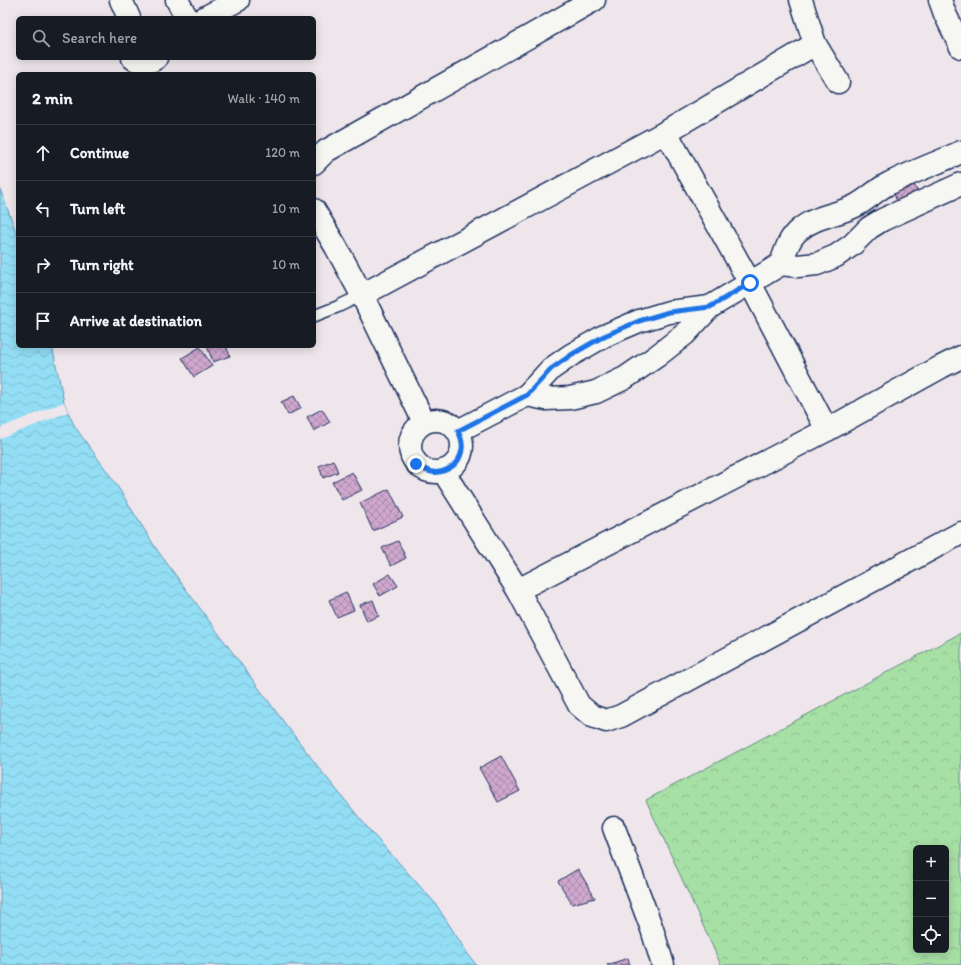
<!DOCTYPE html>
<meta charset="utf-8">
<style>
body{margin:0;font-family:Itim,sans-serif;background:#242831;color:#f1f3f6}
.controls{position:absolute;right:12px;bottom:12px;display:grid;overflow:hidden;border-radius:6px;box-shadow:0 2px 10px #0003}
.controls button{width:36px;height:36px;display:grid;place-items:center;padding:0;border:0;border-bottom:1px solid #363941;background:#171b24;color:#f1f3f6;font:20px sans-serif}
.stop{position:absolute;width:12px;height:12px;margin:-9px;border:3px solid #1a73e8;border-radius:50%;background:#fff}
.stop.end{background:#1a73e8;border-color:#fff;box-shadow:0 1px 4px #0008}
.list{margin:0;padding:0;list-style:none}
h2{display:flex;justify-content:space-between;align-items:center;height:52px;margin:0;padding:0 16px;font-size:17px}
h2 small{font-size:13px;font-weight:400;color:#9ea1a6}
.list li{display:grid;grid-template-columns:26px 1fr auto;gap:12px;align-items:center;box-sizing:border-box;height:56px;padding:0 16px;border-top:1px solid #363941}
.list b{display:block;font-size:15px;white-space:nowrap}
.list em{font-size:13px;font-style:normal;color:#9ea1a6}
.icon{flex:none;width:22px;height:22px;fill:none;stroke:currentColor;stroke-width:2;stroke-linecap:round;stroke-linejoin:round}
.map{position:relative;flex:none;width:961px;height:965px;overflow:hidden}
.search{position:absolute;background:#171b24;box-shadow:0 2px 10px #0003;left:16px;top:16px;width:300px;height:44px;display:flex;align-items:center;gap:10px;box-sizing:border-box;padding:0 14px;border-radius:6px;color:#9ea1a6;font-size:15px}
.panel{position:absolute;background:#171b24;box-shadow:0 2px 10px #0003;left:16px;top:72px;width:300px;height:276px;border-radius:6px}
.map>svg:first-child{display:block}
</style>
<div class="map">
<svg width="961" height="965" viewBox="0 0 961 965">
<defs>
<pattern id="forest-crowns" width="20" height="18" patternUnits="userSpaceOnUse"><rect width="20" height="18" fill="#a7e0a5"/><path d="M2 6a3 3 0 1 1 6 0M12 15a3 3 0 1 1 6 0" fill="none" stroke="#8fc090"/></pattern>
<pattern id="water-waves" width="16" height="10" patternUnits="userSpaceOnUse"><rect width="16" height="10" fill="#93def4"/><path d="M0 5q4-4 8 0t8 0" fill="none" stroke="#7ebfd4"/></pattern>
<pattern id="building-cross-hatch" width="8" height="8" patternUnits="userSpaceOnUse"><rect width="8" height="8" fill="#d0a8ce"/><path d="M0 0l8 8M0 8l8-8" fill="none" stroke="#a889aa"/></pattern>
</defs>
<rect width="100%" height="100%" fill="#eee6eb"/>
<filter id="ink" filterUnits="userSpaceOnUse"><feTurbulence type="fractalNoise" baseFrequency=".025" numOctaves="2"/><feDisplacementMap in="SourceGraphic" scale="8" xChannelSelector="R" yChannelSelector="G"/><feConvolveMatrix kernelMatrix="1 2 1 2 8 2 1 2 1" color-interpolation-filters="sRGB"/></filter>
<g filter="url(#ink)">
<path fill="url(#forest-crowns)" stroke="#618882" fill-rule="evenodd" d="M961,633v332h-240l-75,-165zM916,848h30v102h-30z"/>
<polygon fill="url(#water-waves)" stroke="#6398b8" points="0,189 18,237 18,346 52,346 64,402 68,412 75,427 114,481 157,550 280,717 322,772 371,832 435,903 468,954 476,965 0,965"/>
<polygon fill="#eee6eb" points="64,402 68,412 0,439 0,428"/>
<g fill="url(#building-cross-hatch)" stroke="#1b2f5e">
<polygon points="912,180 919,195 898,204 892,189"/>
<polygon points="207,346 226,346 230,356 213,362"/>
<polygon points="200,347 212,366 194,377 182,358"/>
<polygon points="294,396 301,408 288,415 281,402"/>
<polygon points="322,409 330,422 314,431 307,417"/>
<polygon points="333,460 338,472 323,478 319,466"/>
<polygon points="352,472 362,490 342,500 332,482"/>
<polygon points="389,489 403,517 373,531 360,503"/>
<polygon points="398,541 406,558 391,566 382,548"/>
<polygon points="390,574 398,586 380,596 373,584"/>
<polygon points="346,592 354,610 337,617 329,600"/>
<polygon points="373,600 379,616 367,621 360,605"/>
<polygon points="501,756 520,791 498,802 479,768"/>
<polygon points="578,869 595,898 572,904 558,881"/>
<polygon points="628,958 630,965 607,965"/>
</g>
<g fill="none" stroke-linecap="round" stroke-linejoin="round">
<g stroke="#1b2f5e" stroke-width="14">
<polyline id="service" points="314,316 337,307 362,295"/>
</g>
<g stroke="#1b2f5e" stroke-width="25">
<g id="minor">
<polyline points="121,0 129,18"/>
<polyline points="177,0 187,18"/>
<polyline points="801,0 815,44 838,82"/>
<polyline points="204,18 238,0"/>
<path d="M133,58c7,6 16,5 23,0"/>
<polyline points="666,132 750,283 827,430"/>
<polyline points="314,163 326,151 594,0"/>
<polyline points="314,210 336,247 362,295 424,422"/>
<path d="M781,264c4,-12 8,-26 18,-34 16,-14 38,-15 56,-24 12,-6 21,-16 33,-22 24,-12 49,-21 73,-32"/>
<polyline points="362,295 666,132 815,44"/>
<polyline points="527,395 546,399 570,398 596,392 625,378 657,356 685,334 710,307 781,264 798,266 817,264 836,256 852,245 869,228 882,220 961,184"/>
<circle cx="436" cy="446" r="26"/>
<polyline points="458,431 527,395 551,369 571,355 604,336 639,321 669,312 710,307"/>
<polyline points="443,471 518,590 579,705 592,716 606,721 621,716 961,533"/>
<polyline points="518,590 827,430 941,367 961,357"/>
<polyline points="614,828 652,929 663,965"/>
</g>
</g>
<g stroke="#1b2f5e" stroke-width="25">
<polyline id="secondary" points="940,0 945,14 961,47"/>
</g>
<use href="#service" stroke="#f6f6f2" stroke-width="11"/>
<use href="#minor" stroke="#f6f6f2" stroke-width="22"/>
<use href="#secondary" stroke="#f6f6f2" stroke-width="22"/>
</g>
</g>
<g fill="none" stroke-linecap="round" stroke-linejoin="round" filter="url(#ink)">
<path stroke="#1a73e8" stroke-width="5" d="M416,464c3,1 5,4 8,5 15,9 36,-2 38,-20 1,-6 -1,-12 -4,-18l69,-36 24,-26 20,-14 33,-19 35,-15 30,-9 41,-5 40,-24"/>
</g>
</svg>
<div class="controls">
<button>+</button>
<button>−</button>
<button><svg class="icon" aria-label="locate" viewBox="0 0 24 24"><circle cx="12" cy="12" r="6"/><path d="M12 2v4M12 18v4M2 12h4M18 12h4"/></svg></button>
</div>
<div class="stop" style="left:750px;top:283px"></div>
<div class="stop end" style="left:416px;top:464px"></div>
<div class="search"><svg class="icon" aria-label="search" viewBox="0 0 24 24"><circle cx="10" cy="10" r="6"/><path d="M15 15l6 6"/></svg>Search here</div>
<section class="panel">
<h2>2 min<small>Walk · 140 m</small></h2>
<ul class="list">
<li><svg class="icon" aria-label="ahead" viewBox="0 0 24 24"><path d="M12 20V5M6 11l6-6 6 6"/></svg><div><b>Continue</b></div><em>120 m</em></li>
<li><svg class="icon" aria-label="left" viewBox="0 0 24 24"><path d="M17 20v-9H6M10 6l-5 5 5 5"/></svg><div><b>Turn left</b></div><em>10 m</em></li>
<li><svg class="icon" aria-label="right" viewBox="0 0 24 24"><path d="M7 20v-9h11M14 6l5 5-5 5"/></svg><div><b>Turn right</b></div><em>10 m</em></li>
<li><svg class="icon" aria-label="arrive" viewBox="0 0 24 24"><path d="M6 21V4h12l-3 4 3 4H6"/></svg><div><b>Arrive at destination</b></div></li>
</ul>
</section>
</div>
